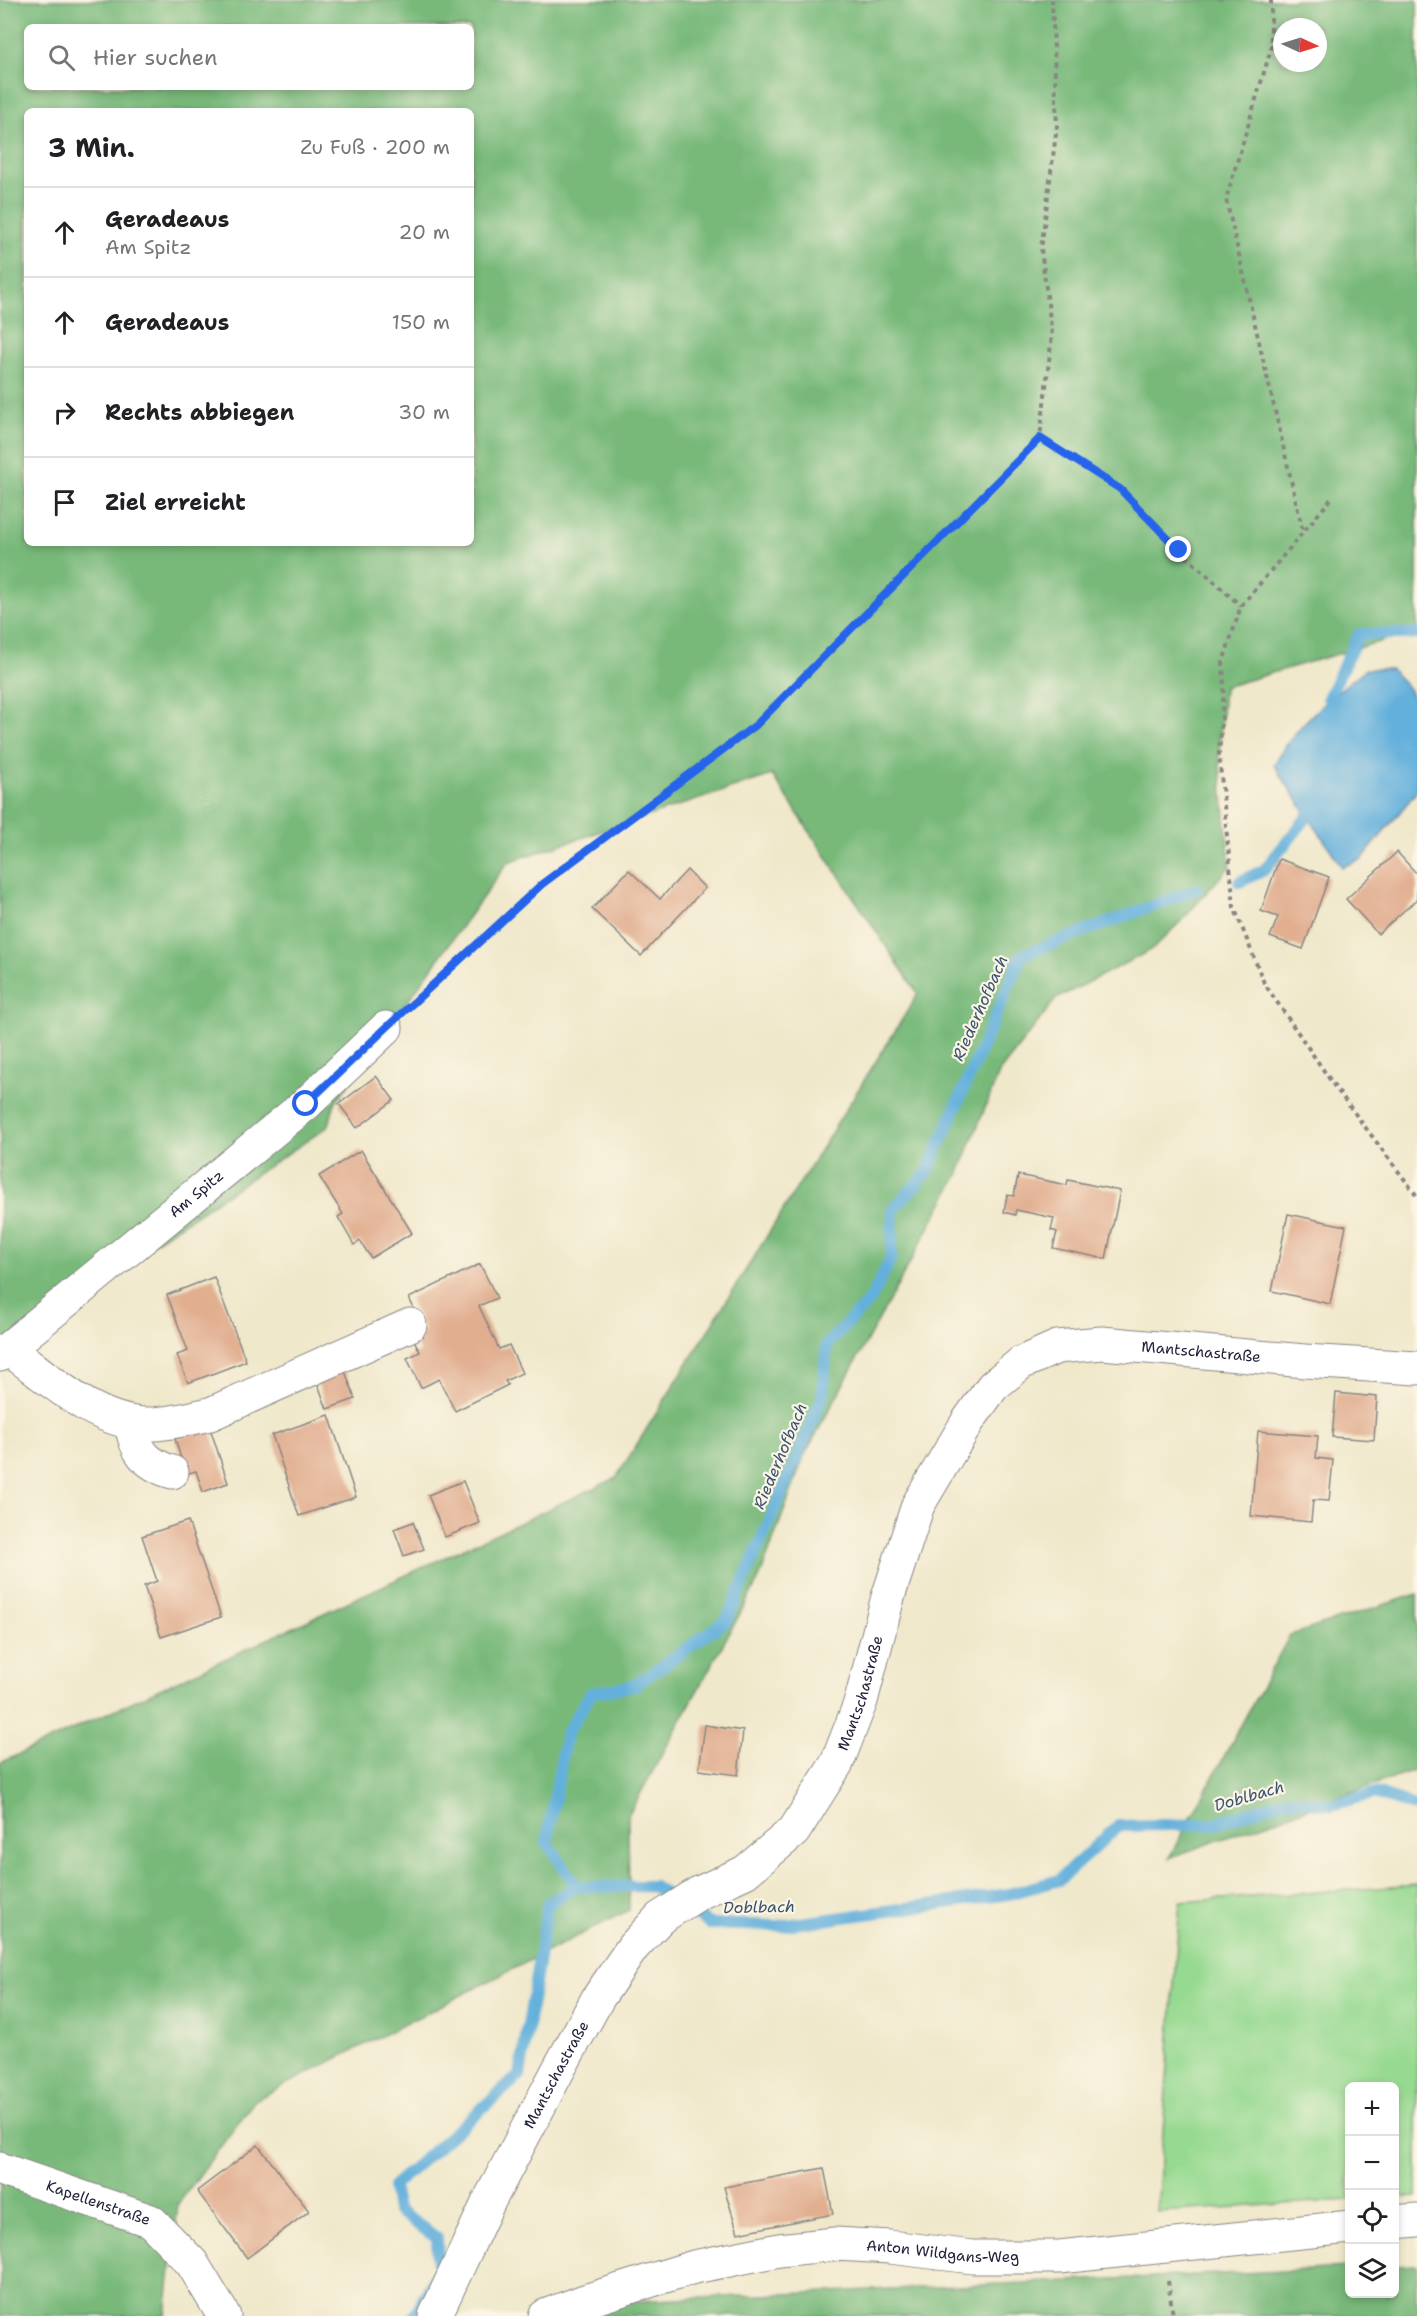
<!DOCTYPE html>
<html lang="de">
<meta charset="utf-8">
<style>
body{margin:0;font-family:"Shantell Sans",sans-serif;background:#f6f6f6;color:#202124}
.controls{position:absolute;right:18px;bottom:18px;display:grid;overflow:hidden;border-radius:9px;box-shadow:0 3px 9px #0003}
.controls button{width:54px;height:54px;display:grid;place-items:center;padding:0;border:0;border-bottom:2px solid #e0e0e0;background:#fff;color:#202124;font:30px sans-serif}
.compass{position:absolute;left:1273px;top:18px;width:54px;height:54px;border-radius:50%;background:#fff;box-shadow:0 3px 9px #0003;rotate:94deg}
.stop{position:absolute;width:18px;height:18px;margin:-14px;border:4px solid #2563eb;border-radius:50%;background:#fff}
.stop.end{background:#2563eb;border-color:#fff;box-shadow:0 2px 6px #0008}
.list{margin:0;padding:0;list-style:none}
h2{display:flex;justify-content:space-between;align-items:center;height:78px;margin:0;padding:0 24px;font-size:26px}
h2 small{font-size:20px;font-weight:400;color:#757577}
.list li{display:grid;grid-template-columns:39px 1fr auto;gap:18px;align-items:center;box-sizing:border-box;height:90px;padding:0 24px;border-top:2px solid #e0e0e0}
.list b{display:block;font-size:22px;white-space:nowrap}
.list p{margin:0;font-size:20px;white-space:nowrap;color:#757577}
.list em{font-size:20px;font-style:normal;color:#757577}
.icon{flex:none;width:33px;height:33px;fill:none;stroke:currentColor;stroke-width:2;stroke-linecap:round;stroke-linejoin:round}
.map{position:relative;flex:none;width:1417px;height:2316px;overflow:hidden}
.search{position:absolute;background:#fff;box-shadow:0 3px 9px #0003;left:24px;top:24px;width:450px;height:66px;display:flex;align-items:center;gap:15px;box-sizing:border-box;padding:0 21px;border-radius:9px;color:#757577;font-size:22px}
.panel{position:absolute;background:#fff;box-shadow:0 3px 9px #0003;left:24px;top:108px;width:450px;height:438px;border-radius:9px}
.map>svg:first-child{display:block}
</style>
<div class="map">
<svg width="1417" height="2316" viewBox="0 0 1417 2316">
<rect width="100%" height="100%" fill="#fcf5e5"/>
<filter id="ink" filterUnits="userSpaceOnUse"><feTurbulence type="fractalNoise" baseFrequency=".0167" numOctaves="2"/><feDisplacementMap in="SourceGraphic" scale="12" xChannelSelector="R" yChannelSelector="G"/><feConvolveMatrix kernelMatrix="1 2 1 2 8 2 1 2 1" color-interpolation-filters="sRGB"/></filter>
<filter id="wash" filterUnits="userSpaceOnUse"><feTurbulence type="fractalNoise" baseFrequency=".008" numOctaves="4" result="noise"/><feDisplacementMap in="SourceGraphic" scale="24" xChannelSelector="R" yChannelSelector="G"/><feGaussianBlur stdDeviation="1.35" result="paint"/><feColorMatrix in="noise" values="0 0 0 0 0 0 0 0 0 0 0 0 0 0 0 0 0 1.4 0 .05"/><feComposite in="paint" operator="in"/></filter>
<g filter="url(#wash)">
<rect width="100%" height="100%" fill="#f0e8cb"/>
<polygon fill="#96d990" stroke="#5c7e66" stroke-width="1.5" points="1417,1885 1417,2197 1395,2197 1394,2086 1350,2086 1349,2200 1157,2212 1180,1902"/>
<g fill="#78b97a" stroke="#4d6e5a" stroke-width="1.5" fill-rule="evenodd">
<path d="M0,0h1417v631l-193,56 -5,68 11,111 -44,50 -33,33 -97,50 -56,72 -42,104 -154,281 -45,123 -131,237 1,94 -374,190 -77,104 -12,112h-166v-553l616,-285 302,-484 -146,-219 -264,87 -174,242 -4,18 -4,6 -326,217zM27,27h444v60h-444zM1282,27h36v36h-36zM27,111h444v432h-444z"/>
<polygon points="1417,1594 1417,1769 1169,1858 1290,1635"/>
<polygon points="1417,2265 1417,2316 580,2316 612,2302 1349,2268 1350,2294 1394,2294 1395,2266"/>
</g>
<path fill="#63b0dc" stroke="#42698c" stroke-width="1.5" d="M1366,669h25l18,20 8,18v84l-55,68 -20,8 -68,-102c21,-40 57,-69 92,-96z"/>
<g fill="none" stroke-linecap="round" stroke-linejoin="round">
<g stroke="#63b0dc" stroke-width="12">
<polyline points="1328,698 1359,634 1417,634"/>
<polyline points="1239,882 1264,870 1308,816"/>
<polyline points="577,1887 547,1842 566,1734 591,1693 635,1685 727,1620 822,1399 827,1344 871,1299 891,1258 893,1209 927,1173 1022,955 1197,889"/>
<polyline points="414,2316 438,2271 437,2238 397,2210 393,2186 520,2075 548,1903 577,1887 654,1886 709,1924 779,1926 1009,1894 1059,1880 1118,1826 1216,1824 1288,1799 1331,1805 1375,1793 1417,1807"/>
</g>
</g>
<g id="blocks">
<g fill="#e1ae90">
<polygon points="1397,852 1417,874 1417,899 1378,934 1346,899"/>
<polygon points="1279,859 1329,877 1303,949 1270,937 1278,917 1261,911"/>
<polygon points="629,870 660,899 687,870 705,888 641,956 592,909"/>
<polygon points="376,1076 394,1100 357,1128 339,1104"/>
<polygon points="361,1150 412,1233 371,1258 360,1241 354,1245 338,1217 343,1214 319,1176"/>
<polygon points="1018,1175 1067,1185 1068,1180 1120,1191 1106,1259 1053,1248 1057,1232 1051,1230 1054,1218 1016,1210 1015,1215 1004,1212 1007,1195 1014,1196"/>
<polygon points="1288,1214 1346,1226 1330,1304 1272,1291"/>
<polygon points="480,1264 497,1298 479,1306 499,1349 509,1345 522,1373 505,1381 508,1385 455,1411 439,1379 421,1388 407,1358 420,1352 412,1336 424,1330 409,1298"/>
<polygon points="214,1277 246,1361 188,1383 177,1355 188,1351 167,1295"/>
<polygon points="344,1368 355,1399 327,1409 316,1379"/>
<polygon points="1336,1393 1377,1397 1374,1440 1332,1437"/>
<polygon points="329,1415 356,1497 299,1516 272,1435"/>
<polygon points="210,1428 228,1483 203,1492 196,1471 186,1474 175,1439"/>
<polygon points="1258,1431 1318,1436 1316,1458 1333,1460 1329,1501 1313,1500 1311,1522 1251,1516"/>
<polygon points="463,1481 480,1523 445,1537 428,1495"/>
<polygon points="188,1521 221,1617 161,1637 144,1586 157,1581 142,1536"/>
<polygon points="413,1522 424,1549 404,1556 394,1529"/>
<polygon points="705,1725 743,1731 738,1775 699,1770"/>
<polygon points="258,2145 309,2211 247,2258 197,2191"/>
<polygon points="824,2168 833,2214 738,2233 724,2187"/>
</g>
</g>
</g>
<g filter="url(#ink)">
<use href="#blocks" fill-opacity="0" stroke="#898583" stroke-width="1.5"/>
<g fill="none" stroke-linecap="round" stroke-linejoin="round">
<g stroke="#898583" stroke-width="35">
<g id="minor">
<path d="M9,1349c40,30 88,76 141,75 21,0 40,-6 60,-10l200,-89"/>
<path id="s1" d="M0,1355l306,-251 80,-76"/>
<path d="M131,1423c4,27 14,41 41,49"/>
<path id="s2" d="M0,2169l151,52 41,42 32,53"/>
<polyline points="1394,2222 1417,2220"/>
<path id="s3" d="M435,2316l54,-115 72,-136 37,-67 35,-51 27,-29 39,-25 46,-21 49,-41 43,-68 24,-62 27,-104 30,-92 50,-84 25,-35 28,-23 36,-16 45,-4 203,18 112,7"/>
<path id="s4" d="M545,2316l40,-15 109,-34 85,-17 56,-6 55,3 82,10h87l291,-30"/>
</g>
</g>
<g stroke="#898583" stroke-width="4" stroke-dasharray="4.5 4.5" stroke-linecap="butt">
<polyline points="1271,0 1271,49 1226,199 1303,532"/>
<polyline points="1040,438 1120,489 1179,550 1241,606"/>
<polyline points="1331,499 1241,606 1223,662 1224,687 1219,755 1234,907 1264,983 1335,1087 1417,1196"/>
<polyline points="410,1005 542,884 756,725 1040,438 1052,335 1041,249 1057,126 1052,0"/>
<polyline points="1168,2281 1173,2316"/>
</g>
<use href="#minor" stroke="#fff" stroke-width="33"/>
</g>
</g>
<g fill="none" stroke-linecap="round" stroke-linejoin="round" filter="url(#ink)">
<polyline stroke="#2563eb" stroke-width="8" points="306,1104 386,1028 542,884 756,725 1040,438 1120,489 1179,550"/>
</g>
<g text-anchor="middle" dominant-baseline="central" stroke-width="4.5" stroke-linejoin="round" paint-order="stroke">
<g font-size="15" fill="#22223b" stroke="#fcf5e5">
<text stroke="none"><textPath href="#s1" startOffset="254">Am Spitz</textPath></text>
<text stroke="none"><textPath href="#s3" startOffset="1332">Mantschastraße</textPath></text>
<text stroke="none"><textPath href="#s3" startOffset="774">Mantschastraße</textPath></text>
<text stroke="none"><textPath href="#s3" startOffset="270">Mantschastraße</textPath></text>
<text stroke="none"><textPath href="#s2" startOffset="104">Kapellenstraße</textPath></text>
<text stroke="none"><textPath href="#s4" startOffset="408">Anton Wildgans-Weg</textPath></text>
</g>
<g font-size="16" font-style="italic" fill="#395473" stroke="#fcf5e5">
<text transform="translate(980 1008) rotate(-66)">Riederhofbach</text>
<text transform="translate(780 1456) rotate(-67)">Riederhofbach</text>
<text transform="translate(1249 1796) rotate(-16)">Doblbach</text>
<text transform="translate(759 1907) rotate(-1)">Doblbach</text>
</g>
</g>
</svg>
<div class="controls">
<button>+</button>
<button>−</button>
<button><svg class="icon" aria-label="locate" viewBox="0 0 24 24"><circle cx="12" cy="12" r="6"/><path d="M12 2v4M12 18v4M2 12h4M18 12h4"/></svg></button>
<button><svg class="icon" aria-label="layers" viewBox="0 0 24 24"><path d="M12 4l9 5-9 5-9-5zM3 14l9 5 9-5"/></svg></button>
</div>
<svg class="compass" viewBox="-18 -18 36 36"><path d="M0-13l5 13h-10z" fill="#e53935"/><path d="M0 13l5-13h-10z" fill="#757577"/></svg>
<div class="stop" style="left:306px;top:1104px"></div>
<div class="stop end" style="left:1179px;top:550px"></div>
<div class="search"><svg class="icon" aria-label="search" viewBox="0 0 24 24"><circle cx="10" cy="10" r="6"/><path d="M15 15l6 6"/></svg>Hier suchen</div>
<section class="panel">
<h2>3 Min.<small>Zu Fuß · 200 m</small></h2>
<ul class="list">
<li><svg class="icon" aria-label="ahead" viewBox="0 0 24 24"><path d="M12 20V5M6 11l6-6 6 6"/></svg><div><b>Geradeaus</b><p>Am Spitz</p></div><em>20 m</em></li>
<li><svg class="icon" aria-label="ahead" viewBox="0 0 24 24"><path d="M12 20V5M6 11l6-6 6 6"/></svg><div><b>Geradeaus</b></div><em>150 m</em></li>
<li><svg class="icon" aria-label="right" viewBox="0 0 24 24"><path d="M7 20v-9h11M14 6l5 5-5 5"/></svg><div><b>Rechts abbiegen</b></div><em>30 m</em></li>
<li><svg class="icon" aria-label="arrive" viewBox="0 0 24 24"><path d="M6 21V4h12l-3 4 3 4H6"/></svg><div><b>Ziel erreicht</b></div></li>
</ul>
</section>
</div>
